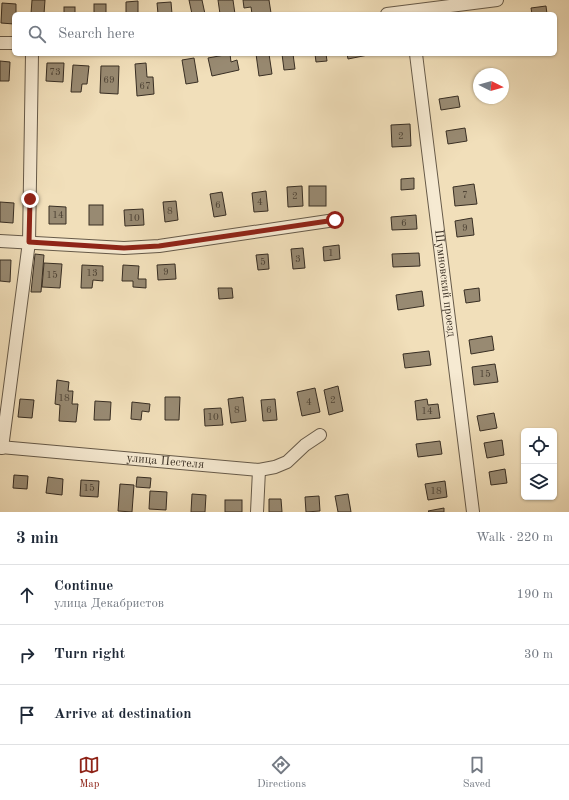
<!DOCTYPE html>
<meta charset="utf-8">
<style>
body{margin:0;font-family:"Old Standard TT",serif;background:#f2f2f3;color:#1f2937}
.controls{position:absolute;right:12px;bottom:12px;display:grid;overflow:hidden;border-radius:6px;box-shadow:0 1px 3px #0004}
.controls button{width:36px;height:36px;display:grid;place-items:center;padding:0;border:0;border-bottom:1px solid #e0e1e3;background:#fff;color:#1f2937;font:20px sans-serif}
.compass{position:absolute;left:473px;top:68px;width:36px;height:36px;border-radius:50%;background:#fff;box-shadow:0 1px 3px #0004;rotate:95deg}
.stop{position:absolute;width:12px;height:12px;margin:-9px;border:3px solid #8f2418;border-radius:50%;background:#fff}
.stop.end{background:#8f2418;border-color:#fff;box-shadow:0 1px 4px #0008}
.list{margin:0;padding:0;list-style:none}
h2{display:flex;justify-content:space-between;align-items:center;height:52px;margin:0;padding:0 16px;font-size:17px}
h2 small{font-size:13px;font-weight:400;color:#747a83}
.list li{display:grid;grid-template-columns:26px 1fr auto;gap:12px;align-items:center;box-sizing:border-box;height:60px;padding:0 16px;border-top:1px solid #e0e1e3}
.list b{display:block;font-size:15px;white-space:nowrap}
.list p{margin:0;font-size:13px;white-space:nowrap;color:#747a83}
.list em{font-size:13px;font-style:normal;color:#747a83}
.icon{flex:none;width:22px;height:22px;fill:none;stroke:currentColor;stroke-width:2;stroke-linecap:round;stroke-linejoin:round}
.map{position:relative;flex:none;width:569px;height:512px;overflow:hidden}
.search{position:absolute;background:#fff;box-shadow:0 1px 3px #0004;left:12px;right:12px;top:12px;height:44px;display:flex;align-items:center;gap:10px;box-sizing:border-box;padding:0 14px;border-radius:6px;color:#747a83;font-size:15px}
.sheet{height:232px;background:#fff}
nav{display:flex;justify-content:space-around;align-items:center;box-sizing:border-box;height:56px;border-top:1px solid #e0e1e3;background:#fff;font-size:11px;color:#747a83}
nav a{display:grid;justify-items:center;gap:2px}
nav .on{color:#8f2418}
.map>svg:first-child{display:block}
</style>
<div class="map">
<svg width="569" height="512" viewBox="0 0 569 512">
<rect width="100%" height="100%" fill="#f1dfba"/>
<filter id="stains"><feTurbulence type="fractalNoise" baseFrequency=".005" numOctaves="4"/><feColorMatrix values="0 0 0 0 .2 0 0 0 0 .09 0 0 0 0 .02 0 0 0 .5 -.17"/></filter>
<radialGradient id="worn" r=".72"><stop offset=".6" stop-color="#630" stop-opacity="0"/><stop offset="1" stop-color="#630" stop-opacity=".3"/></radialGradient>
<g fill="#988a72" stroke="#382e23">
<polygon points="32,0 45,0 44,14 31,14"/>
<polygon points="189,0 202,0 205,14 192,14"/>
<polygon points="218,0 233,0 235,14 220,14"/>
<polygon points="243,0 269,0 271,13 252,14 251,7 244,8"/>
<polygon points="138,1 138,14 126,14 126,2"/>
<polygon points="171,2 172,14 158,14 157,3"/>
<polygon points="2,3 16,4 16,14 14,14 14,24 1,23"/>
<rect x="94" y="4" width="12" height="10"/>
<polygon points="546,6 547,14 532,14 531,8"/>
<rect x="64" y="7" width="11" height="7"/>
<polygon points="230,54 231,62 237,60 239,70 212,76 208,58"/>
<polygon points="256,54 269,54 272,74 259,76"/>
<polygon points="282,54 293,54 295,69 284,70"/>
<polygon points="315,54 326,54 327,61 316,62"/>
<polygon points="347,54 373,54 348,59"/>
<polygon points="194,58 198,82 186,84 182,60"/>
<polygon points="0,61 10,62 9,81 0,81"/>
<polygon points="47,63 64,63 63,82 46,81"/>
<polygon points="146,63 147,77 153,77 154,94 137,96 135,64"/>
<polygon points="73,65 89,66 87,84 82,84 81,92 71,92"/>
<polygon points="101,66 119,66 118,94 100,93"/>
<polygon points="458,96 460,107 441,110 439,99"/>
<polygon points="410,124 411,146 392,147 391,125"/>
<polygon points="465,128 467,141 448,144 446,131"/>
<polygon points="414,178 414,189 401,190 401,179"/>
<polygon points="474,184 477,204 455,206 453,187"/>
<polygon points="302,186 303,206 288,207 287,187"/>
<rect x="309" y="186" width="17" height="20"/>
<polygon points="266,191 268,211 254,212 252,193"/>
<polygon points="222,192 226,215 214,217 210,194"/>
<polygon points="176,201 178,220 165,222 163,202"/>
<polygon points="0,202 14,203 13,223 0,222"/>
<rect x="89" y="205" width="14" height="20"/>
<polygon points="49,206 66,207 66,224 49,224"/>
<polygon points="143,209 144,225 125,226 124,210"/>
<polygon points="416,215 417,229 392,230 391,217"/>
<polygon points="472,218 474,235 457,237 455,221"/>
<polygon points="339,245 340,259 324,261 323,247"/>
<polygon points="303,248 305,268 293,269 291,249"/>
<polygon points="419,253 420,266 393,267 392,254"/>
<polygon points="35,254 44,255 41,292 31,292"/>
<polygon points="268,254 269,269 258,270 256,255"/>
<polygon points="0,260 11,260 10,282 0,281"/>
<polygon points="44,263 62,264 60,288 42,287"/>
<polygon points="175,264 176,279 158,280 157,265"/>
<polygon points="82,265 103,266 103,281 93,280 92,288 81,288"/>
<polygon points="123,265 139,266 138,279 146,279 146,288 133,287 133,281 122,281"/>
<polygon points="218,288 232,288 233,298 219,299"/>
<polygon points="479,288 480,301 466,303 464,290"/>
<polygon points="422,291 424,306 398,310 396,295"/>
<polygon points="492,336 494,350 471,354 469,340"/>
<polygon points="429,351 431,365 405,368 403,354"/>
<polygon points="495,364 498,382 474,385 472,367"/>
<polygon points="57,380 69,382 68,391 73,391 72,404 78,404 76,422 59,421 60,405 55,404"/>
<polygon points="338,386 343,411 329,415 324,390"/>
<polygon points="315,388 320,412 302,416 297,392"/>
<polygon points="165,397 180,397 179,420 165,420"/>
<polygon points="243,397 246,421 231,423 228,399"/>
<polygon points="20,399 34,400 32,418 18,417"/>
<polygon points="275,399 277,420 263,421 261,400"/>
<polygon points="427,399 428,405 438,404 440,418 417,420 415,401"/>
<polygon points="95,401 111,402 110,420 94,420"/>
<polygon points="132,402 150,404 149,412 142,411 141,420 131,419"/>
<polygon points="221,408 223,425 205,426 204,409"/>
<polygon points="494,413 497,428 480,431 477,416"/>
<polygon points="502,440 504,455 487,458 484,443"/>
<polygon points="440,441 442,454 418,457 416,444"/>
<polygon points="505,469 507,483 491,485 489,472"/>
<polygon points="14,475 28,476 27,489 13,488"/>
<polygon points="48,477 63,479 62,495 46,493"/>
<polygon points="137,477 151,478 150,488 136,487"/>
<polygon points="81,480 99,481 98,497 80,496"/>
<polygon points="445,481 447,497 428,500 425,484"/>
<polygon points="120,484 134,485 132,512 118,511"/>
<polygon points="150,491 167,492 166,510 149,509"/>
<polygon points="192,494 206,495 205,512 191,512"/>
<polygon points="348,494 351,512 338,512 335,496"/>
<polygon points="319,496 320,511 306,512 305,497"/>
<polygon points="269,499 281,499 282,512 269,512"/>
<rect x="225" y="500" width="17" height="12"/>
<polygon points="444,508 444,512 429,512 428,511"/>
</g>
<g fill="none" stroke-linecap="round" stroke-linejoin="round">
<g stroke="#665a49" stroke-width="14">
<g id="minor">
<polyline points="387,14 497,0"/>
<polyline points="0,43 14,43"/>
<path id="s1" d="M416,54l57,458"/>
<polyline points="0,241 124,248 159,246 335,220"/>
<path id="s2" d="M0,447l259,23 16,-3 12,-5 18,-17 15,-10"/>
<polyline points="2,448 29,242 32,54"/>
<polyline points="257,512 259,470"/>
</g>
</g>
<use href="#minor" stroke="#f6ead2" stroke-width="12"/>
</g>
<g fill="none" stroke-linecap="round" stroke-linejoin="round">
<polyline stroke="#8f2418" stroke-width="5" points="30,199 29,242 124,248 159,246 335,220"/>
</g>
<g text-anchor="middle" dominant-baseline="central" stroke-width="4" stroke-linejoin="round" paint-order="stroke">
<g font-size="10" fill="#504537">
<text x="55" y="72">73</text>
<text x="109" y="80">69</text>
<text x="145" y="86">67</text>
<text x="401" y="136">2</text>
<text x="465" y="195">7</text>
<text x="295" y="196">2</text>
<text x="260" y="202">4</text>
<text x="218" y="205">6</text>
<text x="170" y="211">8</text>
<text x="58" y="215">14</text>
<text x="134" y="218">10</text>
<text x="404" y="223">6</text>
<text x="465" y="228">9</text>
<text x="331" y="253">1</text>
<text x="298" y="259">3</text>
<text x="263" y="262">5</text>
<text x="166" y="272">9</text>
<text x="92" y="273">13</text>
<text x="52" y="275">15</text>
<text x="485" y="374">15</text>
<text x="64" y="398">18</text>
<text x="333" y="400">2</text>
<text x="309" y="402">4</text>
<text x="237" y="410">8</text>
<text x="269" y="410">6</text>
<text x="427" y="411">14</text>
<text x="213" y="417">10</text>
<text x="89" y="488">15</text>
<text x="436" y="491">18</text>
</g>
<g font-size="12" fill="#382e23" stroke="#f6ead2">
<text stroke="none"><textPath href="#s1" startOffset="231">Шумновский проезд</textPath></text>
<text stroke="none"><textPath href="#s2" startOffset="166">улица Пестеля</textPath></text>
</g>
</g>
<rect width="100%" height="100%" filter="url(#stains)"/>
<rect width="100%" height="100%" fill="url(#worn)"/>
</svg>
<div class="controls">
<button><svg class="icon" aria-label="locate" viewBox="0 0 24 24"><circle cx="12" cy="12" r="6"/><path d="M12 2v4M12 18v4M2 12h4M18 12h4"/></svg></button>
<button><svg class="icon" aria-label="layers" viewBox="0 0 24 24"><path d="M12 4l9 5-9 5-9-5zM3 14l9 5 9-5"/></svg></button>
</div>
<svg class="compass" viewBox="-18 -18 36 36"><path d="M0-13l5 13h-10z" fill="#e53935"/><path d="M0 13l5-13h-10z" fill="#747a83"/></svg>
<div class="stop" style="left:335px;top:220px"></div>
<div class="stop end" style="left:30px;top:199px"></div>
<div class="search"><svg class="icon" aria-label="search" viewBox="0 0 24 24"><circle cx="10" cy="10" r="6"/><path d="M15 15l6 6"/></svg>Search here</div>
</div>
<section class="sheet">
<h2>3 min<small>Walk · 220 m</small></h2>
<ul class="list">
<li><svg class="icon" aria-label="ahead" viewBox="0 0 24 24"><path d="M12 20V5M6 11l6-6 6 6"/></svg><div><b>Continue</b><p>улица Декабристов</p></div><em>190 m</em></li>
<li><svg class="icon" aria-label="right" viewBox="0 0 24 24"><path d="M7 20v-9h11M14 6l5 5-5 5"/></svg><div><b>Turn right</b></div><em>30 m</em></li>
<li><svg class="icon" aria-label="arrive" viewBox="0 0 24 24"><path d="M6 21V4h12l-3 4 3 4H6"/></svg><div><b>Arrive at destination</b></div></li>
</ul>
</section>
<nav>
<a class="on"><svg class="icon" aria-label="map" viewBox="0 0 24 24"><path d="M3 6l6-2 6 2 6-2v14l-6 2-6-2-6 2zM9 4v14M15 6v14"/></svg>Map</a>
<a><svg class="icon" aria-label="directions" viewBox="0 0 24 24"><path d="M12 3l9 9-9 9-9-9zM9 14v-3h6M13 9l2 2-2 2"/></svg>Directions</a>
<a><svg class="icon" aria-label="saved" viewBox="0 0 24 24"><path d="M7 4h10v16l-5-4-5 4z"/></svg>Saved</a>
</nav>
